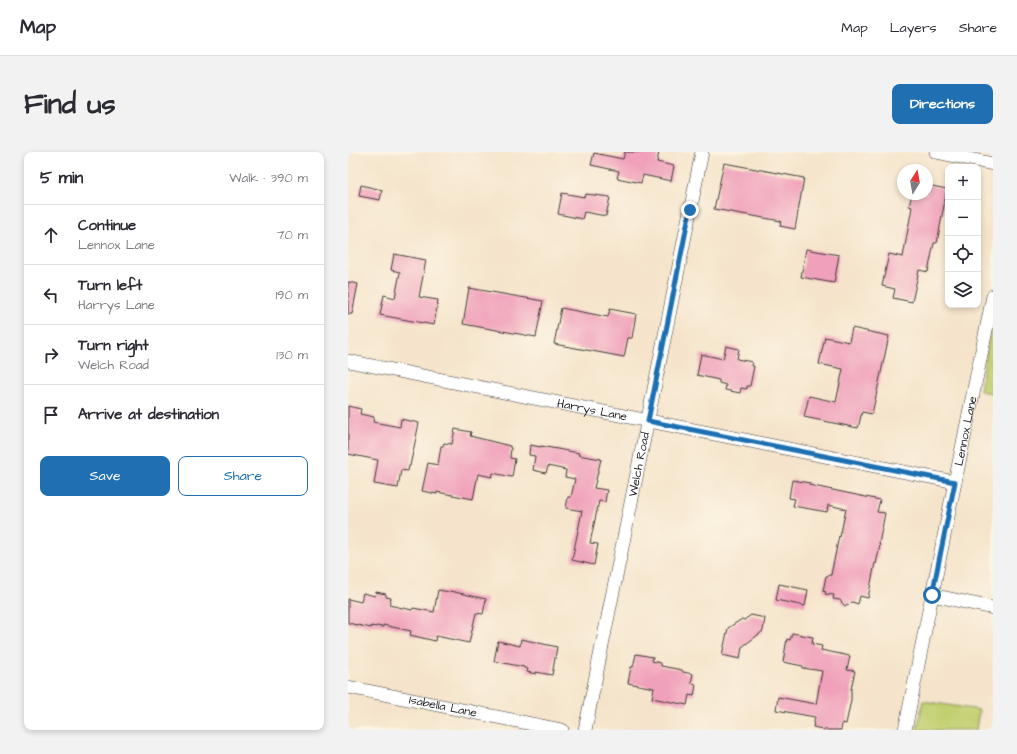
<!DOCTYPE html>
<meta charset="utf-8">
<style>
body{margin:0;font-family:"Architects Daughter",sans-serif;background:#f2f2f3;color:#2b2b33}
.controls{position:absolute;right:12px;top:12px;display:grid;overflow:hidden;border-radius:8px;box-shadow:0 2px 6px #0003}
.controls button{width:36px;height:36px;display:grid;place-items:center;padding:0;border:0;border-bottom:1px solid #e1e1e2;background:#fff;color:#2b2b33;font:20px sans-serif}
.compass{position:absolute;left:549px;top:12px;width:36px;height:36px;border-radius:50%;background:#fff;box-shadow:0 2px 6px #0003;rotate:11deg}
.stop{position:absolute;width:12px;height:12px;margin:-9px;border:3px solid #1f6fb2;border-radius:50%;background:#fff}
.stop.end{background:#1f6fb2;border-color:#fff;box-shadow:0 1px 4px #0008}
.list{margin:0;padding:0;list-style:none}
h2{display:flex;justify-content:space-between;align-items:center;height:52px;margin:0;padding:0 16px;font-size:17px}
h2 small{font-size:13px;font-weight:400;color:#7c7c81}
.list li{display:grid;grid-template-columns:26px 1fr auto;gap:12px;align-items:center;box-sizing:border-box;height:60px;padding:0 16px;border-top:1px solid #e1e1e2}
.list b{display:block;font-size:15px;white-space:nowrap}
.list p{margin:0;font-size:13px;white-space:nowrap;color:#7c7c81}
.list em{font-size:13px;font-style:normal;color:#7c7c81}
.actions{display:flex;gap:8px;padding:12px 16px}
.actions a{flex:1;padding:9px 0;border:1px solid #1f6fb2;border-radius:8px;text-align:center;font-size:14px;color:#1f6fb2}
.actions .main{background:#1f6fb2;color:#fff}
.icon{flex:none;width:22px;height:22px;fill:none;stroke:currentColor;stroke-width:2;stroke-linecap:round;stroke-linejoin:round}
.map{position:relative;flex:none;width:645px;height:578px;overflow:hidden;border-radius:8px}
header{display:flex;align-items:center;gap:24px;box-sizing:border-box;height:56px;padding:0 20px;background:#fff;border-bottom:1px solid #e1e1e2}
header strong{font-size:19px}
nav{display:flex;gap:22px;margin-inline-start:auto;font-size:14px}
.intro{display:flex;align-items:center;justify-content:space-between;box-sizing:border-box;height:96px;padding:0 24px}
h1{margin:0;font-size:28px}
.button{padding:10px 18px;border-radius:8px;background:#1f6fb2;color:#fff;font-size:14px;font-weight:700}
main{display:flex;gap:24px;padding:0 24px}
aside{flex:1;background:#fff;border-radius:8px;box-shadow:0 2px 6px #0003}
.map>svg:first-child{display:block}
</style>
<header>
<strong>Map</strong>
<nav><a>Map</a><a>Layers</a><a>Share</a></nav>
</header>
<div class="intro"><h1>Find us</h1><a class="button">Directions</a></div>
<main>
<aside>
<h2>5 min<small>Walk · 390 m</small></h2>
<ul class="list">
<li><svg class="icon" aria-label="ahead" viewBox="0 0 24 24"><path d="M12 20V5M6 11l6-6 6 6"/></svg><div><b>Continue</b><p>Lennox Lane</p></div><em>70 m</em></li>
<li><svg class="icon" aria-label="left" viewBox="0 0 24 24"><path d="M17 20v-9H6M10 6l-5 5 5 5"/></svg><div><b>Turn left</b><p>Harrys Lane</p></div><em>190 m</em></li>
<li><svg class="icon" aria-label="right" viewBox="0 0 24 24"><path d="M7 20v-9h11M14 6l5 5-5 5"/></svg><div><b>Turn right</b><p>Welch Road</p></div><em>130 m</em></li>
<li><svg class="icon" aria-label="arrive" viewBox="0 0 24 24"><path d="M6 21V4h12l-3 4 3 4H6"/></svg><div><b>Arrive at destination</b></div></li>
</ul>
<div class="actions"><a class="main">Save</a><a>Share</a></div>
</aside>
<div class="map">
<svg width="645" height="578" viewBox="0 0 645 578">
<rect width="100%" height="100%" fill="#fcf5e5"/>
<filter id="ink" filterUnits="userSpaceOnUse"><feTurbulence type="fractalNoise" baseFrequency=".025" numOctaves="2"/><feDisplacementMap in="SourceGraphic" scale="8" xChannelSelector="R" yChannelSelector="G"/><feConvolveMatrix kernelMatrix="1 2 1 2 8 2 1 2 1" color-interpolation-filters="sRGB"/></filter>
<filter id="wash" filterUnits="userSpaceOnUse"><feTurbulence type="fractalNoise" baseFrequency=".012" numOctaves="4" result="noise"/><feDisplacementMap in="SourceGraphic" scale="16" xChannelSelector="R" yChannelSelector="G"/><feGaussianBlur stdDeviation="0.9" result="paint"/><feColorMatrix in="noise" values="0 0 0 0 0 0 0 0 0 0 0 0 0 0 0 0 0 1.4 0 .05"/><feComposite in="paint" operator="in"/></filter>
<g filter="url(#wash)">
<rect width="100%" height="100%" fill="#f5e4cb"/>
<g fill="#c2cf71" stroke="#6f7646">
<polygon points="645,160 645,241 636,240 632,238"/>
<polygon points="575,549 631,558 628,578 569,578"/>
</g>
<g id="blocks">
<g fill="#f0a0ba">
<polygon points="277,0 311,0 309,10 326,14 323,29 295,23 293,31 269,26 271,19 243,13 246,1 275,7"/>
<polygon points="376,11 456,26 447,77 432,74 433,69 366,57"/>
<polygon points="13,33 34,38 32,48 11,44"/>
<polygon points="579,33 599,37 589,91 586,91 580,120 571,118 564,150 545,146 547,137 534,134 541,102 555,105 564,55 561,54 564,42 579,42"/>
<polygon points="214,41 236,45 238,42 262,45 258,64 236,60 234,67 210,62"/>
<polygon points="458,97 491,103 486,131 453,125"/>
<polygon points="46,102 78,108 71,145 90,148 86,173 32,163 36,143 47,146 52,120 43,118"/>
<polygon points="0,130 10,132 4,162 0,162"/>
<polygon points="121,136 195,149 188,185 115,172"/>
<polygon points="213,156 260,165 262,157 288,162 284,186 280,186 276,205 206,192"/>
<polygon points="504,176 541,184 524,262 514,260 510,276 456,265 461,244 488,250 495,217 471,212 477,185 501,190"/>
<polygon points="378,194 391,197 389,207 404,210 403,214 406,214 402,234 399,234 399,237 393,236 392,241 377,238 378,233 371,231 371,228 349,223 353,202 375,207"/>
<polygon points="0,254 13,257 12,262 26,265 25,270 52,275 53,267 71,271 62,314 61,314 60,319 53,318 50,336 26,332 30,308 0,302"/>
<polygon points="107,277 123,280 122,284 162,294 162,296 163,296 162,306 167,307 164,325 145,321 144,325 130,322 125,347 89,340 89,342 74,339 80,311 90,313 93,294 95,294 96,291 104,292"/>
<polygon points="182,293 193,295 193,294 231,301 230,303 253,307 246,336 259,338 257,350 251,349 242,391 250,392 246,413 224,408 234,359 218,356 220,345 223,345 227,327 217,325 218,318 200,314 198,321 185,318 187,304 181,303"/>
<polygon points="444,328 462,331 461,333 532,348 529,360 537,361 531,392 532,393 528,412 527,411 520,446 512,444 510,452 504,450 501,453 497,454 494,451 492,448 485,447 486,443 477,442 478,440 475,439 478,424 481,424 481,423 483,423 491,384 492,385 498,357 480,353 479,360 445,354 447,347 441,346"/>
<polygon points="431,432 460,438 457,454 428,448"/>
<polygon points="90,438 102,440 102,439 138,447 135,462 128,461 121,491 88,484 87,489 62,483 63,479 35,473 35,475 28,474 28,475 23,474 23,476 0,471 0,447 13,450 15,441 27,444 28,440 38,442 38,445 43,446 41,453 64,458 65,456 86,460"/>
<polygon points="403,463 417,466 415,479 394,495 392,507 374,503 380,476 394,467 396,468"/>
<polygon points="444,481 465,485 464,492 474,494 473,498 502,504 499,518 507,519 503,537 503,548 498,572 494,571 493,578 474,578 474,577 465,575 467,565 428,558 430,545 468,552 474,519 455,516 455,514 435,510 439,487 442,488"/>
<polygon points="173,487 209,495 204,523 188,520 188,522 179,520 180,517 176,516 176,515 146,509 150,489 172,494"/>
<polygon points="288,502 305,505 304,509 313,511 313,514 334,518 335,520 345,522 343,531 348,532 346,544 341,543 339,553 304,546 306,536 280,531 283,515 285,515"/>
</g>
</g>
</g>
<g filter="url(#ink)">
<use href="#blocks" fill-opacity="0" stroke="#3d3a36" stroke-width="1"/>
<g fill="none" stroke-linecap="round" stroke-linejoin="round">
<g stroke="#3d3a36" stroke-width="14">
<g id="minor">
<polyline points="588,0 645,12"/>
<path id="s1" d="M0,209l607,121"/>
<polyline points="584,443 645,456"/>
<path id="s2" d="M0,535l214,43"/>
<path id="s3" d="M237,578l117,-578"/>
<path id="s4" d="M557,578l27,-135 61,-299"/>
</g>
</g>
<use href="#minor" stroke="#fff" stroke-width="13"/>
</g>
</g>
<g fill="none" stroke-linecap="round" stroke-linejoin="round" filter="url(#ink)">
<polyline stroke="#1f6fb2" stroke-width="5" points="342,58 300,269 607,330 584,443"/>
</g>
<g text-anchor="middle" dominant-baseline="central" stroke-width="3" stroke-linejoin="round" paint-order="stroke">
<g font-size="12" fill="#1c1c1c" stroke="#fcf5e5">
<text stroke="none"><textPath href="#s1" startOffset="249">Harrys Lane</textPath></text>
<text stroke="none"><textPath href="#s4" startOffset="305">Lennox Lane</textPath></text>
<text stroke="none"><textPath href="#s3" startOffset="271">Welch Road</textPath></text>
<text stroke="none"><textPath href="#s2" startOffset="97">Isabella Lane</textPath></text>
</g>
</g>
</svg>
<div class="controls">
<button>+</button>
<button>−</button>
<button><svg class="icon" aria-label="locate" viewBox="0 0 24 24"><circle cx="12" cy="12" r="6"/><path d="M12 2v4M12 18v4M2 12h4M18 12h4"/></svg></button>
<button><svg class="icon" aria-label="layers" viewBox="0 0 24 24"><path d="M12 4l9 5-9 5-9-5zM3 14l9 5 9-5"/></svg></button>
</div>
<svg class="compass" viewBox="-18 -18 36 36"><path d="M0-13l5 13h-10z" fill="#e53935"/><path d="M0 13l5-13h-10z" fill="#7c7c81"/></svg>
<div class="stop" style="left:584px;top:443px"></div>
<div class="stop end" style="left:342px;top:58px"></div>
</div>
</main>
